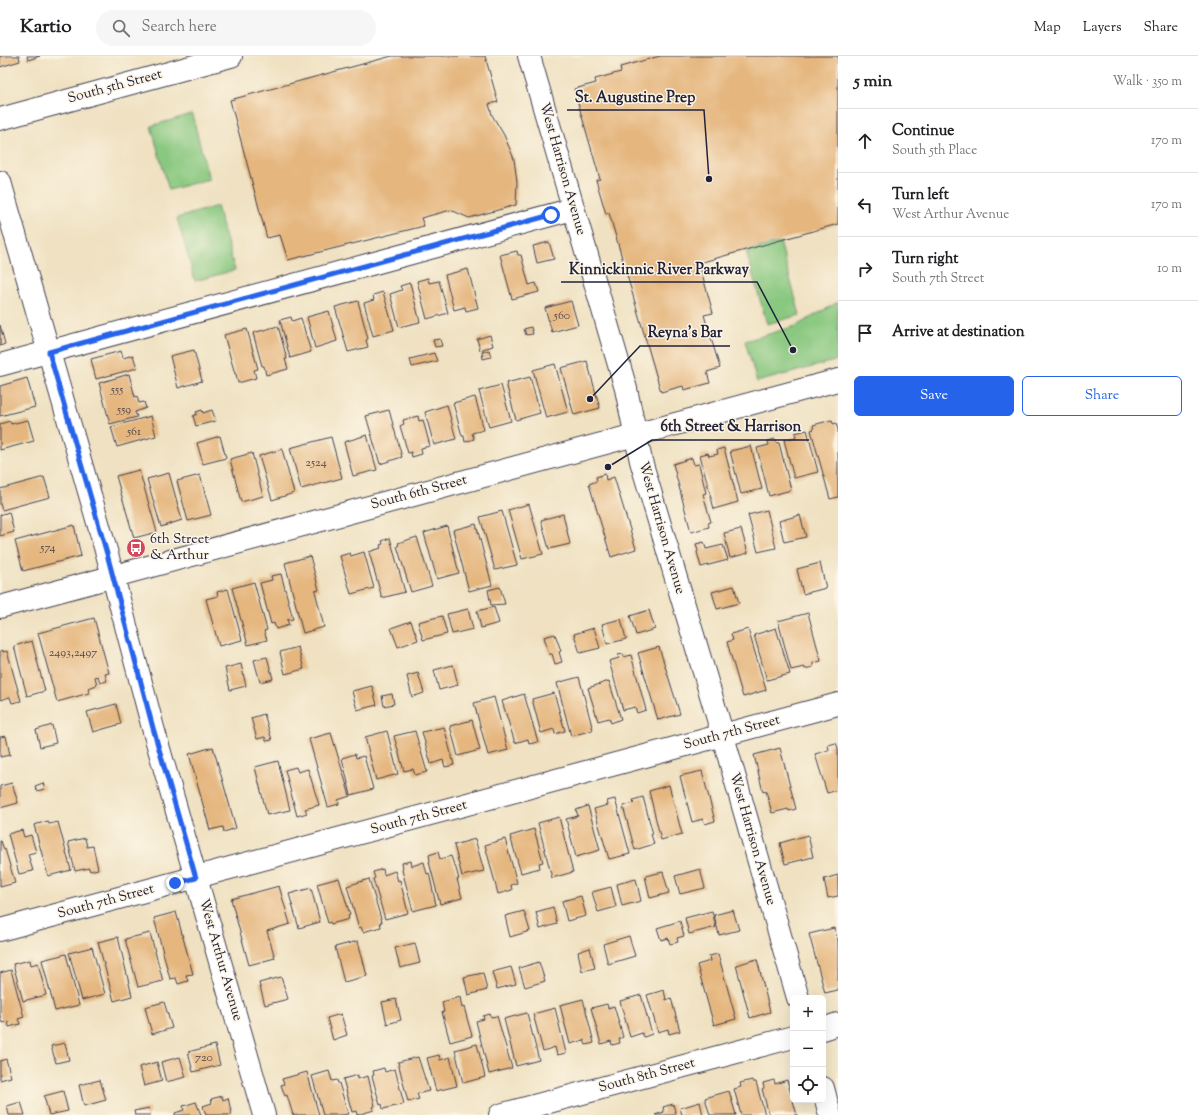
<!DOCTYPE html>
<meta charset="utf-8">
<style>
body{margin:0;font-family:"Sorts Mill Goudy",serif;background:#f6f6f6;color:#202124}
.controls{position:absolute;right:12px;bottom:12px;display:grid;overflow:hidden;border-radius:6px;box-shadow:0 4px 16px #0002}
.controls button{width:36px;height:36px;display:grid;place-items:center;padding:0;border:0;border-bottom:1px solid #e0e0e0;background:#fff;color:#202124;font:20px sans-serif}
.stop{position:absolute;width:12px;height:12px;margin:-9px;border:3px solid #2563eb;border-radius:50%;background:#fff}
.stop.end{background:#2563eb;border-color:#fff;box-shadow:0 1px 4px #0008}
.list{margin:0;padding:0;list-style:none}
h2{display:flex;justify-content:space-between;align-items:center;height:52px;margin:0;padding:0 16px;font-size:17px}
h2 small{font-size:13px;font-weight:400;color:#757577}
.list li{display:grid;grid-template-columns:26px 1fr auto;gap:12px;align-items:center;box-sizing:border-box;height:64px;padding:0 16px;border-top:1px solid #e0e0e0}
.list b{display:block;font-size:15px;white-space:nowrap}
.list p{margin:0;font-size:13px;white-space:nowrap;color:#757577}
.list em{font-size:13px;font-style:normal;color:#757577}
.actions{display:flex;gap:8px;padding:12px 16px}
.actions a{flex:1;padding:9px 0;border:1px solid #2563eb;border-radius:6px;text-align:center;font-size:14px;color:#2563eb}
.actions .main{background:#2563eb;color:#fff}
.icon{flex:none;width:22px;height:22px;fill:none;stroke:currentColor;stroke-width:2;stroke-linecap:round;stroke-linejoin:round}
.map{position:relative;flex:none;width:838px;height:1059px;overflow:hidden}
header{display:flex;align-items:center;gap:24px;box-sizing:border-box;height:56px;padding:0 20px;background:#fff;border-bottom:1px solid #e0e0e0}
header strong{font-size:19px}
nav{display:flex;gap:22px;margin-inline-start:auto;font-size:14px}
.search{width:280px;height:36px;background:#f6f6f6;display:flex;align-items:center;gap:10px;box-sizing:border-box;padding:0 14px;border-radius:22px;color:#757577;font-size:15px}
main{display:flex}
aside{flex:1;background:#fff}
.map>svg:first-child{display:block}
</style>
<header>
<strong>Kartio</strong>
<div class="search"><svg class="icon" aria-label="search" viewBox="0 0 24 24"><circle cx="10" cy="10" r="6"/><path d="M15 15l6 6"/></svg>Search here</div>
<nav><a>Map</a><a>Layers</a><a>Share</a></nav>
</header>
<main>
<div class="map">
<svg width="838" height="1059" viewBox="0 0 838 1059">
<rect width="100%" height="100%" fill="#fcf5e5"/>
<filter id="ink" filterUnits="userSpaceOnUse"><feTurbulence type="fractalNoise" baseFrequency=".025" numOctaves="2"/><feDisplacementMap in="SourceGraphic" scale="8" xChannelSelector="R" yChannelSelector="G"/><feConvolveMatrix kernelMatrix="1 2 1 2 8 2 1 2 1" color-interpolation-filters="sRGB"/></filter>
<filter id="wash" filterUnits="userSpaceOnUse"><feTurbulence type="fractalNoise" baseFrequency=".012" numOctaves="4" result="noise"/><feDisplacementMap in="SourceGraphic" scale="16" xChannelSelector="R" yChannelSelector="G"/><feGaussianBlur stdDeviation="0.9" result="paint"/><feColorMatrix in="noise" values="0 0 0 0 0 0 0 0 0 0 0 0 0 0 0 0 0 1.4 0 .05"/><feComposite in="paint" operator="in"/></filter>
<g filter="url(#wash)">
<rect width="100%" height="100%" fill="#efe1c1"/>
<g fill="#89c880" stroke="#56755e">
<polygon points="192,58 209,123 169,134 151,70"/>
<polygon points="217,150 235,214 195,225 177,162"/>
<polygon points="780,186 800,259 767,268 746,195"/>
<polygon points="838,246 838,304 757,326 745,285 796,270"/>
</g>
<g id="blocks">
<g fill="#e5b67e">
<polygon points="0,0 19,0 20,5 0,11"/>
<polygon points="27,0 40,0 28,4"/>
<polygon points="392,0 485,0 498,46 489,48 492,59 504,79 514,103 517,126 516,149 469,162 451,154 421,162 424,170 288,204 280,179 267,182 230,44"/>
<polygon points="660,0 838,0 838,168 699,207 713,257 704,259 720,312 707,316 710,327 684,334 683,330 661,336 609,157 606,158 596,124 600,123 574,33 596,27 595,23 621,16 620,11"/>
<polygon points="549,186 554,203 537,207 533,190"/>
<polygon points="517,195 518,199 521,199 529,229 536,227 539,236 512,243 500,199"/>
<polygon points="468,213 478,252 466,255 465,251 454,254 445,219"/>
<polygon points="428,222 429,227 439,225 448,257 427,263 417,225"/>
<polygon points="410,227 420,266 399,271 390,238 402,234 400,230"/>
<polygon points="383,236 394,274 373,280 364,247 374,244 373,239"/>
<polygon points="358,245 368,283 366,284 368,291 348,296 335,251"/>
<polygon points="571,245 578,269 552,276 545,252"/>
<polygon points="329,255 337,285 315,292 307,261"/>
<polygon points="291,261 292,265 301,262 311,296 290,302 280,264"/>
<polygon points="0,269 5,288 0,290"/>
<polygon points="278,270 287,303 285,303 288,313 266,319 264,310 262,310 253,277"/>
<polygon points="531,271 533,278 526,279 524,273"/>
<polygon points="247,273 258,313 254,314 256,322 238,327 236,318 235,318 224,279"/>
<polygon points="490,279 493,290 480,294 477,283"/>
<polygon points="440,283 442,290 435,291 433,284"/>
<polygon points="194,294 202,325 178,332 170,300"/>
<polygon points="489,294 491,301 483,303 482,296"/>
<polygon points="121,295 123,302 133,299 137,312 96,323 91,303"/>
<polygon points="434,297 437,305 412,311 410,303"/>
<polygon points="587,305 600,352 574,359 561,312"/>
<polygon points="555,308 568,356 546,362 533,314"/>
<polygon points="129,318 135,341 137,340 139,347 144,346 146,352 135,356 137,361 110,368 99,327"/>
<polygon points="530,321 540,357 516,364 506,327"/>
<polygon points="27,322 35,351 0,360 0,330"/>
<polygon points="501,329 511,365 489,371 479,335"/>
<polygon points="475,341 484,374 472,377 474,383 465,386 464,380 462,380 453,347"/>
<polygon points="447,349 456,383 434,389 425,356"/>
<polygon points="202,354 203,357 212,354 216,365 196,370 193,360 197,358 196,356"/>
<polygon points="389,354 402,401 380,408 366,360"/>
<polygon points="151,360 156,380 117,391 111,371"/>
<polygon points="418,360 419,365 423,364 430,390 421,392 422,398 412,401 411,396 408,397 400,370 404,368 403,364"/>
<polygon points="28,364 34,385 0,394 0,368 10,365 11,368"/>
<polygon points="832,364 833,368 836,367 838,374 838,441 830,443 811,374 814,373 813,369"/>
<polygon points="807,374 818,416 794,422 784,384 796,381 795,377"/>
<polygon points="367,379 377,414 353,420 344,386"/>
<polygon points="220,380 226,402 203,408 197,387"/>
<polygon points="331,381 342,422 301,433 290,392"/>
<polygon points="775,383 777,387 779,387 791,434 769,440 757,392 769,389 768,385"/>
<polygon points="751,390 762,433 741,438 730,395"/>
<polygon points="724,392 738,446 714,453 700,399 708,397 709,400 718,398 717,394"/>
<polygon points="282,393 294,437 272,444 259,400"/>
<polygon points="252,397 263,440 241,446 230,403"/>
<polygon points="692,402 694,409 699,408 706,437 703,438 711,466 708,467 709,471 691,476 673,408"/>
<polygon points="139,414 157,476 134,482 116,420"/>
<polygon points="169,417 182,464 161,471 147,423"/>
<polygon points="605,418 606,424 614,421 636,493 611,501 589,428 597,425 596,421"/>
<polygon points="200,419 211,459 188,465 177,425"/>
<polygon points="44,421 50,441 2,454 0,448 0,433"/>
<polygon points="529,448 543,498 522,503 508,454"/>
<polygon points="767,454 776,492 758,496 748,459"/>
<polygon points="502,455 517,509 495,514 480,461"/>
<polygon points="9,456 14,476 0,480 0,459"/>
<polygon points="563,458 570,488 549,493 541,464"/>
<polygon points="800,459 806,481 784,486 779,465"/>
<polygon points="476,468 492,529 469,535 453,474"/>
<polygon points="74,469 81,500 23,515 15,485"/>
<polygon points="447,470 459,517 437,523 424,477"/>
<polygon points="741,473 748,497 730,502 724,477"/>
<polygon points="417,481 432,530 411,536 397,490 399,489 398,487"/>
<polygon points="390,482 405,536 382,542 369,496 381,492 380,489 383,488 382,485"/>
<polygon points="704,486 706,493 723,489 728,504 701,511 697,496 698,495 696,488"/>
<polygon points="364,496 374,532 351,538 340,500 350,497 351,500"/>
<polygon points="310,500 319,534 315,535 324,571 303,577 285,507"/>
<polygon points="820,507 826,532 803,538 797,513"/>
<polygon points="281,518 293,563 287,564 289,569 276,573 274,567 271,568 260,527 272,524 271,520"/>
<polygon points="254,526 267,574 264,575 267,584 248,589 232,532"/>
<polygon points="734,530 739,547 717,553 712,536"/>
<polygon points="500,531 505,548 491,549 488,534"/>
<polygon points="228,533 242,584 219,590 206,543 218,540 217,536"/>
<polygon points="494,551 499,567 481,572 477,555"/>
<polygon points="468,553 473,573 452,578 447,558"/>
<polygon points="649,554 655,573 636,579 630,560"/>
<polygon points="808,557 821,605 813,607 813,611 805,613 804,611 791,614 778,565"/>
<polygon points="442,560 447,578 423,584 418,566"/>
<polygon points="94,562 109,617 105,618 107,625 100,627 98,620 95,621 97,629 88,632 89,637 57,646 38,577"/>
<polygon points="621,563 626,583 607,588 602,568"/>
<polygon points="411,565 418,584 398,591 391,572"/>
<polygon points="594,572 600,592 580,597 574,578"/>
<polygon points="776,572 790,618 767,624 754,579"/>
<polygon points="748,573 766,634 743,641 727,586 733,584 731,578"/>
<polygon points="555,578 561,595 559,596 562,606 555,608 552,598 549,598 544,581"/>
<polygon points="32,585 45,635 27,640 14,590"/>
<polygon points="298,591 304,613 285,618 280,596"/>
<polygon points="659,591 680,658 658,664 638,597"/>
<polygon points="3,594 3,596 7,595 21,645 12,647 10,641 0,644 0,595"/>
<polygon points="623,598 624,601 631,599 646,654 637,657 635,651 623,654 609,605 619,602 618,599"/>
<polygon points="267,601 273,623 260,626 254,604"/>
<polygon points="241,608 246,630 230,634 225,612"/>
<polygon points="453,609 458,629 439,634 434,614"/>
<polygon points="418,617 424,637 412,641 407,620"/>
<polygon points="579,621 593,674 571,680 557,627"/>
<polygon points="609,625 621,663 611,667 609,662 598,665 588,632"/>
<polygon points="372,630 377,649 357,654 352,635"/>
<polygon points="554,637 565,675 555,678 554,673 541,677 532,643"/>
<polygon points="392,638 394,648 384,650 382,640"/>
<polygon points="524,638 538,686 529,688 528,683 515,687 502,645"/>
<polygon points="494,641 508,694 488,699 474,647"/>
<polygon points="116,648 121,668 93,676 87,656"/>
<polygon points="264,658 272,684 266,685 265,681 257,683 251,662"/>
<polygon points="472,664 480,694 458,700 450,670"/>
<polygon points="52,669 56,687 40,691 36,674"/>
<polygon points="444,671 454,709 445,711 443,704 431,708 422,676"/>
<polygon points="387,675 398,718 376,724 365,681"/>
<polygon points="415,675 427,716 415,719 413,713 404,715 394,680"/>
<polygon points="331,677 350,740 338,744 339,748 328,751 309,683"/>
<polygon points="6,680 10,699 0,701 0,681"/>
<polygon points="836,687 838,692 838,734 827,737 815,698 829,694 828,689"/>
<polygon points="213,691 236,772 224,776 223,771 210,774 189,698"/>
<polygon points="780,692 796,753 789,755 788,753 772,757 766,735 763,736 754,699"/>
<polygon points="355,698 356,702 364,700 373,733 351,739 342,702"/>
<polygon points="278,705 290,754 267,759 255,711"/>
<polygon points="296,711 298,716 308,713 319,749 305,753 307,757 297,760 285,714"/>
<polygon points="702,715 715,765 705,768 703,763 692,766 680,720"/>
<polygon points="12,727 18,747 0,752 0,730"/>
<polygon points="43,727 45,733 37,735 35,730"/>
<polygon points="669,729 682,778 661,784 649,735"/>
<polygon points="643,741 653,778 651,778 654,788 635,794 623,750 634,747 633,744"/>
<polygon points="615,743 630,798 609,803 594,753 608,749 607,745"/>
<polygon points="588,750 600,794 576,801 566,763 578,760 576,754"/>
<polygon points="559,761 573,816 552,822 538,767"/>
<polygon points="48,765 49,768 58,766 71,814 48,820 34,769"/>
<polygon points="534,773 543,806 539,807 540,812 521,817 510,780"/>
<polygon points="22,774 24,781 31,779 36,796 28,798 33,815 19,818 8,778"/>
<polygon points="808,779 813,801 785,808 780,787"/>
<polygon points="85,782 87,791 93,790 98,813 90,815 89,812 75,815 68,786"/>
<polygon points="475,783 484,815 462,820 454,789"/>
<polygon points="505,783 517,827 511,829 512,834 498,838 485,789"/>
<polygon points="0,785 1,785 4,794 5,793 15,827 0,831"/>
<polygon points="438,796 440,803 451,800 454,809 455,809 459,823 457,823 462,842 440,848 429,806 430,805 429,799"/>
<polygon points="411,805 412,810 424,806 427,818 429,817 436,849 413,855 402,814 403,813 402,807"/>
<polygon points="383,813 384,819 395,815 398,825 400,824 408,857 385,863 373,823 375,822 373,816"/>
<polygon points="700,813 705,832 680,838 675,820"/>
<polygon points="663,816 669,837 650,842 645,820"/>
<polygon points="838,819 838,840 828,842 824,823"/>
<polygon points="339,822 350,859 348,860 349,863 331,868 330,866 328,867 317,828"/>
<polygon points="369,823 382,866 380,866 381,871 363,876 361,871 359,872 347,830"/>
<polygon points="636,823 641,845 622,850 617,828"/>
<polygon points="279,830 290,868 267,875 275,902 249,909 231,843"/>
<polygon points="611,831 616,851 598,856 592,836"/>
<polygon points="311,832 320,866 299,872 289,838"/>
<polygon points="581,840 586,860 567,865 562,845"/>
<polygon points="553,851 557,868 540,873 536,856"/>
<polygon points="733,854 739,874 719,879 714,859"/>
<polygon points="524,855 530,875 510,881 505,860"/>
<polygon points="712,855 716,871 689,878 685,862"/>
<polygon points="176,856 193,918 186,919 188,925 178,928 176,922 170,923 154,862"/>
<polygon points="680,865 684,880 677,882 678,886 670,888 668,882 661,884 657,872"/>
<polygon points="834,872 838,885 838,934 825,937 809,878"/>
<polygon points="150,877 163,925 138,931 125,883"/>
<polygon points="629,880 635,900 608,908 603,888"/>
<polygon points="118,881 132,940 114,945 98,886"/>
<polygon points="358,885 367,920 344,926 335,891"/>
<polygon points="415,887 420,907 400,912 395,892"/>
<polygon points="92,891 105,938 82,944 69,897"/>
<polygon points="590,892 595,912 582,915 578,896"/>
<polygon points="66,898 79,949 55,955 42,904"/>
<polygon points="718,898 736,963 714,969 697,909 710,905 709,900"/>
<polygon points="757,903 770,956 750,962 736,909"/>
<polygon points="30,904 31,909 38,907 46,939 23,945 13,908"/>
<polygon points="539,906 545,925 525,931 519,912"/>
<polygon points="511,911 516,928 497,933 492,916"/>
<polygon points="11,914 24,961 18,963 20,968 9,971 8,965 2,967 0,960 0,917"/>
<polygon points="483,917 487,934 468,939 464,921"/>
<polygon points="281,921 288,943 265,949 259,927"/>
<polygon points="664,934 666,944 671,942 680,975 669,978 668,973 658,976 647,939"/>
<polygon points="641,939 652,978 644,981 642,977 630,981 620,945"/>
<polygon points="460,941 462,952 464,951 472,980 450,986 442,956 444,956 442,946"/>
<polygon points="396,943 401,964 387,968 382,946"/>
<polygon points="583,943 594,987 586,989 584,984 570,988 560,949"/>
<polygon points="164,946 172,972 152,978 145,951"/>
<polygon points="607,948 608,952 614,950 623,981 619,983 620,987 612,989 611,985 601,988 591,952"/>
<polygon points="555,952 566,997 557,999 555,991 543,995 533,958"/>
<polygon points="527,957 539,1004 516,1010 504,963"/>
<polygon points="341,958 347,979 333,984 327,962"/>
<polygon points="490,958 491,961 497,960 512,1012 489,1018 476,965 484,963 483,960"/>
<polygon points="65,987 69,1004 56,1007 51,990"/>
<polygon points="477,988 485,1021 463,1027 455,994"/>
<polygon points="215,989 220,1009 193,1016 188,996"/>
<polygon points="439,999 440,1004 450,1001 457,1030 436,1035 427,1002"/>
<polygon points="180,1001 186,1021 166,1026 161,1006"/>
<polygon points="418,1001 429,1035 417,1038 419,1043 408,1046 398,1006"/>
<polygon points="6,1003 11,1021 0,1024 0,1005"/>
<polygon points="157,1006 162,1025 144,1030 139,1011"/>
<polygon points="384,1012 385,1016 395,1013 404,1048 383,1053 382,1048 380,1049 372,1020 374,1019 373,1015"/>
<polygon points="329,1015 332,1025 337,1024 338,1027 339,1027 348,1058 343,1059 323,1059 312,1020"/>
<polygon points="307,1016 319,1059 293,1059 287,1039 285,1040 281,1029 284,1028 282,1023"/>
<polygon points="358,1019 358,1023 368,1020 375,1050 373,1051 374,1054 357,1059 356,1055 352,1056 343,1023"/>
<polygon points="100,1024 106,1044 84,1050 79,1029"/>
<polygon points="752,1024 753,1026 756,1026 765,1059 741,1059 734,1033 741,1031 740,1027"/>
<polygon points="774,1024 775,1028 787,1024 797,1059 769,1059 762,1033 764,1032 763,1027"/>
<polygon points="63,1035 68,1055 49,1059 44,1040"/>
<polygon points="729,1035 736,1059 710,1059 705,1042"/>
<polygon points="222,1040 223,1044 228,1042 232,1059 206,1059 203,1050 212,1047 211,1043"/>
<polygon points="21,1046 25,1059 9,1059 7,1050"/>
<polygon points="196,1046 201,1059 175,1059 175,1057 184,1054 183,1050"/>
<polygon points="700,1046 703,1059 682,1059 680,1052"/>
<polygon points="673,1048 676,1059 655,1059 664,1056 663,1051"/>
<polygon points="149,1052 150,1059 135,1059 134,1055"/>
</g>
</g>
</g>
<g filter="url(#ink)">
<use href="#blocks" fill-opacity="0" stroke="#413f4f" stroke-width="1"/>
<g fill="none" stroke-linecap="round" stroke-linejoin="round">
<g stroke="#413f4f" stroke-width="24">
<g id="minor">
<polyline points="529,0 626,333 641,405 716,656 798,942"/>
<polyline points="0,63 231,0"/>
<polyline points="0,126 107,498 153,672 264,1059"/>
<polyline points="0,309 573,153"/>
<polyline points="0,551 838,324"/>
<polyline points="0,874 838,648"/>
<polyline points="823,973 838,968"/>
<polyline points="823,1032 830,1059"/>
<polyline points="500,1059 793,981"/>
</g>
</g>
<use href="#minor" stroke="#fff" stroke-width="22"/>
</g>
</g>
<g fill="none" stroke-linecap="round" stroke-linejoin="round" filter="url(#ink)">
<polyline stroke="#2563eb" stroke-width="5" points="175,827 196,822 153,672 107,498 49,296 551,159"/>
</g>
<defs>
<g id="bus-disc" transform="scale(1)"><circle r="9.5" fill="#d1495b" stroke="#fcf5e5"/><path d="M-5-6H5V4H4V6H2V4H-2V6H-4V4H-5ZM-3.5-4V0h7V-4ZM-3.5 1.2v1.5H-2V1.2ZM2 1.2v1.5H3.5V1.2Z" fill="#fff"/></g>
</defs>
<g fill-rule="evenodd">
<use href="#bus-disc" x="136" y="492"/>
</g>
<g text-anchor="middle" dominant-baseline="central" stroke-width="3" stroke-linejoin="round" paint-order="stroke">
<g font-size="12" fill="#53474c">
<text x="562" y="260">560</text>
<text x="117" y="334">555</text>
<text x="124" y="354">559</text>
<text x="134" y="376">561</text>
<text x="316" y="407">2524</text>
<text x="48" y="492">574</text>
<text x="73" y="597">2493,2497</text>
<text x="204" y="1002">720</text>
</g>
<g font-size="14" fill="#22223b" stroke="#fcf5e5">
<text transform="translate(115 31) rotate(-15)">South 5th Street</text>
<text transform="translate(562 113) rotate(74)">West Harrison Avenue</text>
<text transform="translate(419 437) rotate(-15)">South 6th Street</text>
<text transform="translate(661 472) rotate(74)">West Harrison Avenue</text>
<text transform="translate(732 677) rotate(-15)">South 7th Street</text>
<text transform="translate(419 762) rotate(-15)">South 7th Street</text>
<text transform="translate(752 783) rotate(74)">West Harrison Avenue</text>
<text transform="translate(106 846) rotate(-15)">South 7th Street</text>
<text transform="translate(220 904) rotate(74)">West Arthur Avenue</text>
<text transform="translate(647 1020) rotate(-15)">South 8th Street</text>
</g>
<g font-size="14" fill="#22223b" stroke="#fcf5e5" text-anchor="start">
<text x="150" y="484">6th Street<tspan x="150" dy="16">&amp; Arthur</tspan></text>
</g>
</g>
<path fill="none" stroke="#22223b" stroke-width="1.5" d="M709 123L704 54H567M793 294L757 226H561M590 343L640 290H730M608 411L652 384H809"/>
<g fill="#22223b" stroke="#fcf5e5" stroke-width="1.5">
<circle cx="709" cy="123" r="4"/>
<circle cx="793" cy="294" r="4"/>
<circle cx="590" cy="343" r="4"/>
<circle cx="608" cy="411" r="4"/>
</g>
<g font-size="15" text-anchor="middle" font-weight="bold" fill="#22223b" stroke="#fcf5e5" stroke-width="3" stroke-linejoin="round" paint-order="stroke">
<text x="635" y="46">St. Augustine Prep</text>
<text x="659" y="218">Kinnickinnic River Parkway</text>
<text x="685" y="281">Reyna's Bar</text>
<text x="731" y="375">6th Street &amp; Harrison</text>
</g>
</svg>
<div class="controls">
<button>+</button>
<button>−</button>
<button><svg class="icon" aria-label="locate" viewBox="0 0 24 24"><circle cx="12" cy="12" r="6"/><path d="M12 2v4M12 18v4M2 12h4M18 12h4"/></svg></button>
</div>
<div class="stop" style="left:551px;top:159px"></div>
<div class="stop end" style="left:175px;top:827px"></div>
</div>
<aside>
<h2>5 min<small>Walk · 350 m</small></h2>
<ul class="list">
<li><svg class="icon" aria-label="ahead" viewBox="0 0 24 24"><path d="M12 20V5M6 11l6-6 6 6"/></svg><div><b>Continue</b><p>South 5th Place</p></div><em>170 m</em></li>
<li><svg class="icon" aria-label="left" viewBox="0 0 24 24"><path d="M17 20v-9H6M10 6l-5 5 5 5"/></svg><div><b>Turn left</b><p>West Arthur Avenue</p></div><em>170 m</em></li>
<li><svg class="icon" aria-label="right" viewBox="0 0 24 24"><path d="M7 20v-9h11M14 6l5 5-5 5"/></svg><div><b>Turn right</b><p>South 7th Street</p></div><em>10 m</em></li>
<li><svg class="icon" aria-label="arrive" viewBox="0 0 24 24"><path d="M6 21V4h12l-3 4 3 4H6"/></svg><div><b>Arrive at destination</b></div></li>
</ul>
<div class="actions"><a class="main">Save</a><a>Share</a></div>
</aside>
</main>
